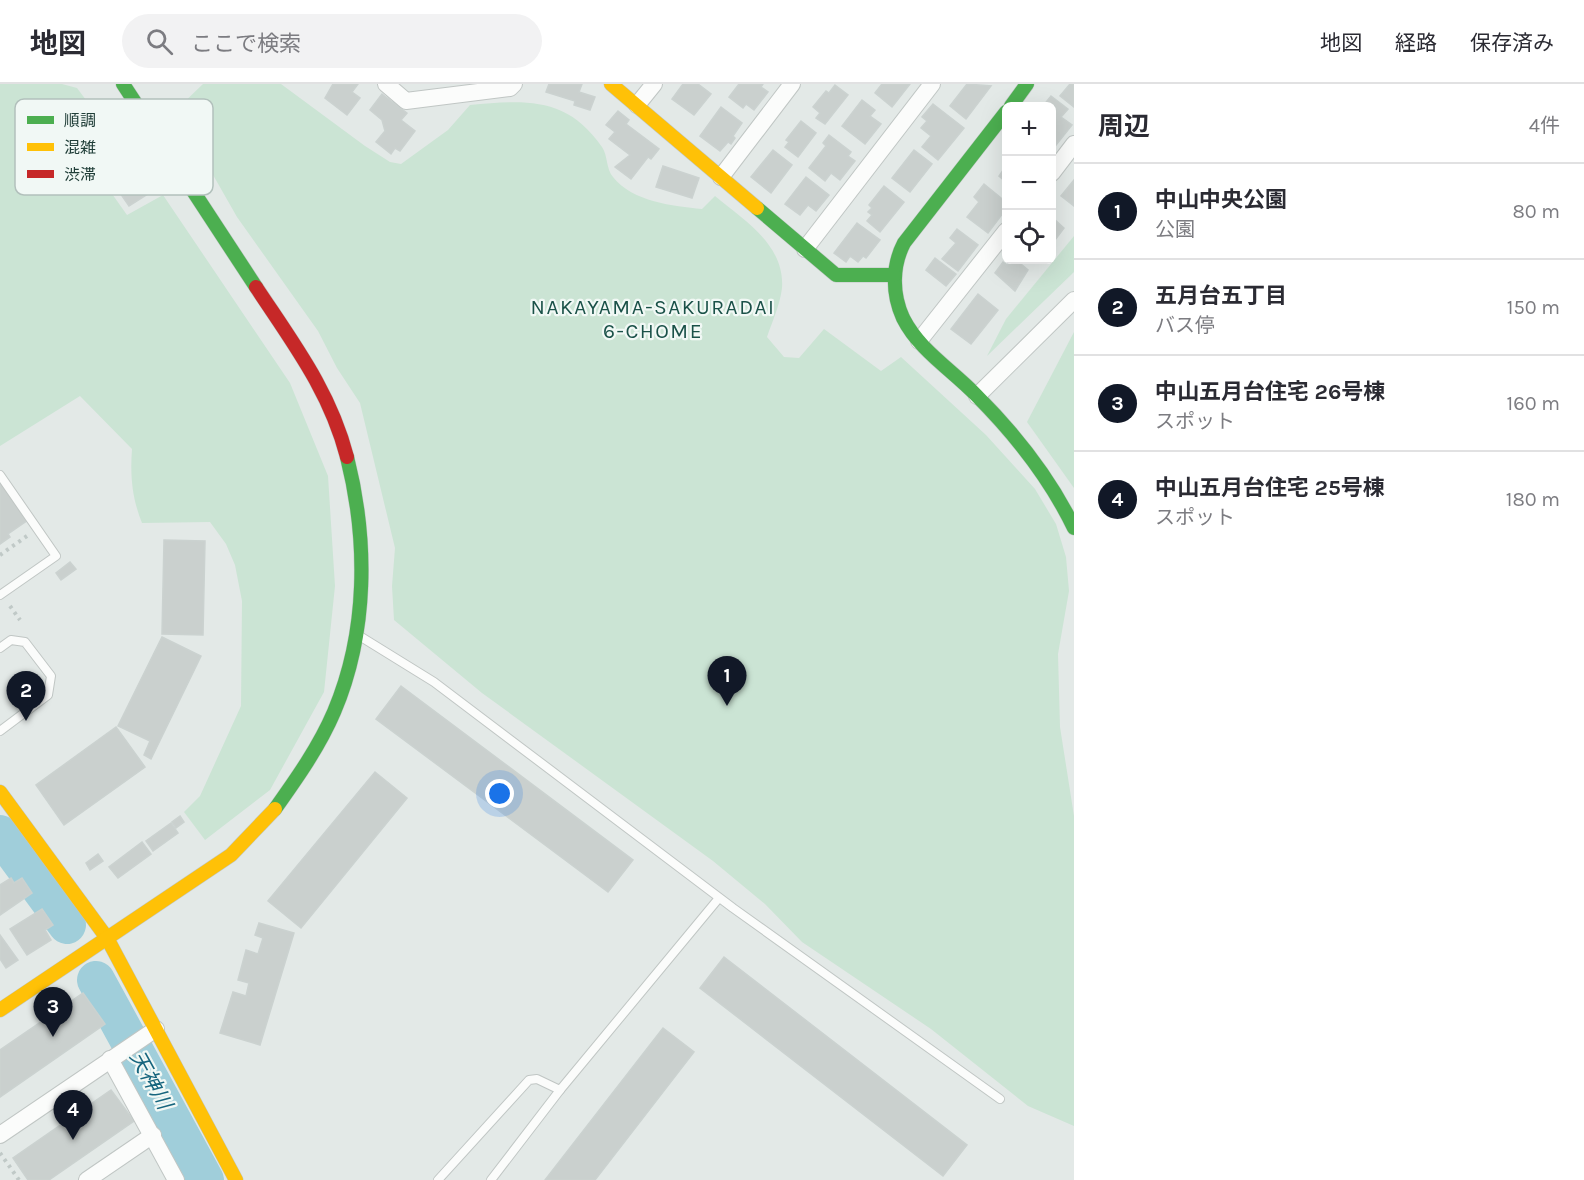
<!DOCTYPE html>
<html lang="ja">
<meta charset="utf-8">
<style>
body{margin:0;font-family:Karla,"Noto Sans JP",sans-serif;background:#f2f2f3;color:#2b2b33}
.controls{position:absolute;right:18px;top:18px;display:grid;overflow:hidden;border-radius:9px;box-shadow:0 6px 24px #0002}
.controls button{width:54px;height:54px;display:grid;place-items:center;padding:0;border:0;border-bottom:2px solid #e1e1e2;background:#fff;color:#2b2b33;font:30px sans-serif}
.you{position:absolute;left:500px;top:710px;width:21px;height:21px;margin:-15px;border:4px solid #fff;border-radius:50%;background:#1a73e8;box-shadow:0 0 0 9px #1a73e833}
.badge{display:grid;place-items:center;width:39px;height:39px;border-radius:50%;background:#111827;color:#fff;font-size:20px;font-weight:700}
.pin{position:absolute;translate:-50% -50px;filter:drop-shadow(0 2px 3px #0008)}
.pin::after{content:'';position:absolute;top:32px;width:21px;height:18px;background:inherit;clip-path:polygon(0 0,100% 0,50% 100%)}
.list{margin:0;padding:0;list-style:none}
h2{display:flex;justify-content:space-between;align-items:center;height:78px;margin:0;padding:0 24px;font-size:26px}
h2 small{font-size:20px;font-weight:400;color:#7c7c81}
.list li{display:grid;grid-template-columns:39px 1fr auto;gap:18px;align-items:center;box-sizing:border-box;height:96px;padding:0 24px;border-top:2px solid #e1e1e2}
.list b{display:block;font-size:22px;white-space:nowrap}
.list p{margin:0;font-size:20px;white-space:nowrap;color:#7c7c81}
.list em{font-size:20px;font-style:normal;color:#7c7c81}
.icon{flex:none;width:33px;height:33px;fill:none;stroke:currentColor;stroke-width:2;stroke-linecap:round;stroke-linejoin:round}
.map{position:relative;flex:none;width:1074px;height:1096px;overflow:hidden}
header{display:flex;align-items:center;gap:36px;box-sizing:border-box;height:84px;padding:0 30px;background:#fff;border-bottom:2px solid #e1e1e2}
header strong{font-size:28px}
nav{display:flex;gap:33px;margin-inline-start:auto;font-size:21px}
.search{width:420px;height:54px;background:#f2f2f3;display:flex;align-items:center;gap:15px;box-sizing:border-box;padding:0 21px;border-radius:33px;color:#7c7c81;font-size:22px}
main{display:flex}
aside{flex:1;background:#fff}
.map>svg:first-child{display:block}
</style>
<header>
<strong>地図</strong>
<div class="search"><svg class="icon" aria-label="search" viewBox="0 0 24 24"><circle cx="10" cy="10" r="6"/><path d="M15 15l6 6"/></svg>ここで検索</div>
<nav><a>地図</a><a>経路</a><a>保存済み</a></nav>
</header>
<main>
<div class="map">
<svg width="1074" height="1096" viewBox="0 0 1074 1096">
<rect width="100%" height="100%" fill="#e3e9e7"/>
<g fill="#cbe4d4">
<path d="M0,0h62l15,4 33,44v59l17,24 36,-20 127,188 38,93 7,110 -11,106 -54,98 -65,50 -21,-28 16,-16 41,-90 1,-105 -7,-36 -9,-21 -16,-22 -68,1c-10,-25 -12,-47 -10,-74l-52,-53 -80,50z"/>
<path d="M203,0h78l84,62 25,16 11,2 47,-34 22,-25c55,-5 97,-9 132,42 6,9 4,22 11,30 20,25 60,29 89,32l13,-13c29,24 70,49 67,92 -2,17 -10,34 -15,49l17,20 15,1 25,-29 57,42 20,-14 85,78 49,54 21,35 10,33 3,34 -11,63 2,73 14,89v310l-46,-20 -97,-77 -129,-87 -37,-38 -52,-43 -231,-168 -88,-73 -2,-34 3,-38 -35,-145 -23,-35 -19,-37 -81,-114 -61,-107z"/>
<polygon points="1074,152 1074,188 987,272 1006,235"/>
<polygon points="1074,248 1074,404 1027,338"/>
</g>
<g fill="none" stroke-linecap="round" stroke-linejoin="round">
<g stroke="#a0ceda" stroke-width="38">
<polyline points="0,750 67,841"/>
<polyline points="96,896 205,1096"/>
</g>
</g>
<g fill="#cad0ce" stroke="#cbd2d0" stroke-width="1.5">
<polygon points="333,0 358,0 352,8 360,14 347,31 325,14"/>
<polygon points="549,0 582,0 579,8 595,13 590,26 574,21 575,17 546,8"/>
<polygon points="683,0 698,0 711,10 694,31 672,15"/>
<polygon points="739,0 763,0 761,3 768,8 754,26 746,20 743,24 729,13"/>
<polygon points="882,0 910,0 892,23 875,9"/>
<polygon points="967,0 991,2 966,35 950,22"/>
<polygon points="1070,0 1074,0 1074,23 1060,12"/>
<polygon points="835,1 848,11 825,40 816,34 820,29 813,23 826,7 829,9"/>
<polygon points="382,10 407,29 401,36 415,47 400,67 395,64 391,70 376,58 385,47 382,36 370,26"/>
<polygon points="1051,12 1068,25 1061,33 1072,41 1052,66 1052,22 1043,22"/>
<polygon points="862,16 875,26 870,32 881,40 865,60 842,42"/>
<polygon points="933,20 964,44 938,76 922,63 931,52 921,44 927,37 922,33"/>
<polygon points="721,23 742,39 733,52 735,54 731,60 728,58 720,67 700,52"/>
<polygon points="618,27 629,36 626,40 659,65 651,75 648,73 631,95 615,83 630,71 609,55 615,48 606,41"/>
<polygon points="801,37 816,49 798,73 785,63 789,58 786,56"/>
<polygon points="829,51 851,68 848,72 855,77 840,96 831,89 825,97 809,84 826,62 823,59"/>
<polygon points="773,66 792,81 771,109 751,93"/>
<polygon points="914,66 932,80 910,108 892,94"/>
<polygon points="137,70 140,74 143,72 162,101 129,122 118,106 126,101 119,91 132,83 128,76"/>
<polygon points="663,82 699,94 692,114 656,103"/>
<polygon points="1006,82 1006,98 999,92"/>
<polygon points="806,93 829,111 816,127 808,121 800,131 785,120"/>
<polygon points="1074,96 1074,122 1061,112"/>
<polygon points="984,100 1006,118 1006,125 988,149 967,133 979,118 974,113"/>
<polygon points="884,102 904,118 880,148 867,137 872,131 868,128 872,124 869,121"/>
<polygon points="1053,134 1064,144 1052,160 1052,137"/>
<polygon points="857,139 880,156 866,174 863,172 858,178 850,172 846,178 834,169"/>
<polygon points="957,145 978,161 958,187 942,175 956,159 950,154"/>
<polygon points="935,174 956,190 946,202 926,186"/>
<polygon points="1011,176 1022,176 1021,180 1028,186 1015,207 995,189 1003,178 1007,181"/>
<polygon points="978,210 998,226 971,260 951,245"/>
<polygon points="0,397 28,436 8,450 10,453 0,460"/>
<polygon points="164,456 205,457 203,551 162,550"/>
<polygon points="70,478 76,485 61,496 56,489"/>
<polygon points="162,553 201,572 151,675 144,671 150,657 118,642"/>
<polygon points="401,602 633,776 608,808 376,635"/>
<polygon points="116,643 145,683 64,741 36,701"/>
<polygon points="375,688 407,714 301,844 268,817"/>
<polygon points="180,732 184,738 176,744 172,738"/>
<polygon points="171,739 178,749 153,767 146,757"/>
<polygon points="142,758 151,770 118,794 109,783"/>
<polygon points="98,770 103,777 90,786 86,779"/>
<polygon points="11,794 14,799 22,794 32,809 0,831 0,801"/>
<polygon points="42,825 53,841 45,846 51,856 27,871 10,845"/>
<polygon points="259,839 294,849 260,961 220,949 233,908 246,912 249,899 238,896 246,866 258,870 263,854 255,851"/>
<polygon points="0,851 18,876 6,884 0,875"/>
<polygon points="724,873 967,1061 943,1092 700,904"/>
<polygon points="83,909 105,940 0,1013 0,966"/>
<polygon points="663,944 694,968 595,1096 545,1096"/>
<polygon points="111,1006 134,1037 49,1096 28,1096 13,1074"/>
</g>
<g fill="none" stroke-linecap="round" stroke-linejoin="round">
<g stroke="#c0c6c4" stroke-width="10">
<g id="lane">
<polyline points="0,391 56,472 0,511"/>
<polyline points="358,551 434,598 733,824 1000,1015"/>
<polyline points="0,564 11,556 25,558 51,592 48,611 0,647"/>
<polyline points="438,1096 529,996 537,995 560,1006 719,814"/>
<polyline points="491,1096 560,1006"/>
</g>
</g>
<g stroke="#c0c6c4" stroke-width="18">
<g id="street">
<polyline points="386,0 406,17 510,4 514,0"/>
<polyline points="637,21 654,0"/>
<polyline points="1052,89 1074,60"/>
<polyline points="721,93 792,0"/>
<polyline points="805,165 932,0"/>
<polyline points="919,257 1006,147"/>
<polyline points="977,312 1074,216"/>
<polyline points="110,975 176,1096"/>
<polyline points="0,1051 156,945"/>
<polyline points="87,1096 153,1051"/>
</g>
</g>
<g stroke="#bfc7c4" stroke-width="15">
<g id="fast">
<polyline points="123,0 256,203"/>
<polyline points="1011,22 1027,0"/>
<path d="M1006,28l-102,131c-12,23 -12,51 -1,75 16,32 49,52 73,77 39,39 74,83 98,133"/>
<polyline points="757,124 836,191 894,191"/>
<path d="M275,725c22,-31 44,-62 59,-97 34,-80 34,-172 13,-255"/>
</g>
</g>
<g stroke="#bfc7c4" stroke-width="15">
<g id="slow">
<polyline points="611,0 757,124"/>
<polyline points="0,708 107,854 236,1096"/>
<polyline points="0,926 231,771 275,725"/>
</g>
</g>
<g stroke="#bfc7c4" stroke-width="15">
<path id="jam" d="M256,203c37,56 74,104 91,170"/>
</g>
<g stroke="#c0c9c7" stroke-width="4" stroke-dasharray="3 4.5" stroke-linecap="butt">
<polyline points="0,471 27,452"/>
<polyline points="10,522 20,536"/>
<polyline points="0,1069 19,1096"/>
</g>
<use href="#lane" stroke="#fbfcfb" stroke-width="8"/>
<use href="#street" stroke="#fbfcfb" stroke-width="16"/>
<use href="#fast" stroke="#4caf50" stroke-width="14"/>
<use href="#slow" stroke="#ffc107" stroke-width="14"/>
<use href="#jam" stroke="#c62828" stroke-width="14"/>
</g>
<g text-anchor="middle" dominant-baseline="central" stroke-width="4.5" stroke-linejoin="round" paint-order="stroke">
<g font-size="21" letter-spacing="1.5" fill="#1a5148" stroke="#f1f8f5">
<text x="653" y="223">NAKAYAMA-SAKURADAI<tspan x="653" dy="24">6-CHOME</tspan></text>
</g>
<g font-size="21" font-style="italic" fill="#16657e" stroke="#f1f8f5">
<text transform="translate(151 996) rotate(61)">天神川</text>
</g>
</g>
<rect x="15" y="15" width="198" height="96" rx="9" fill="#f1f8f5" stroke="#b2c0bc" stroke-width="1.5"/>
<rect x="27" y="32" width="27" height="8" fill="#4caf50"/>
<rect x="27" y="59" width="27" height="8" fill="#ffc107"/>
<rect x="27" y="86" width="27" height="8" fill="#c62828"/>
<g font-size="16" fill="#203e38">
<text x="64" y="42">順調</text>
<text x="64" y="69">混雑</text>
<text x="64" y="96">渋滞</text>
</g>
</svg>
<div class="controls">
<button>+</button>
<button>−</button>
<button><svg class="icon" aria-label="locate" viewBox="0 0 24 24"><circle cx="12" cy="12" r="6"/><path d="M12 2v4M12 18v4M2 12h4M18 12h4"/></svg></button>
</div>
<div class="you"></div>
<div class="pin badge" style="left:727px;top:622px">1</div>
<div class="pin badge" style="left:26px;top:637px">2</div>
<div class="pin badge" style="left:53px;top:953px">3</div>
<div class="pin badge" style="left:73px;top:1056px">4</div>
</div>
<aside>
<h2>周辺<small>4件</small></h2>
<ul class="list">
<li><span class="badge">1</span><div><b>中山中央公園</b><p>公園</p></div><em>80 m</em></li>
<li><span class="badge">2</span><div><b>五月台五丁目</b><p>バス停</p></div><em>150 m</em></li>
<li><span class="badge">3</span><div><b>中山五月台住宅 26号棟</b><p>スポット</p></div><em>160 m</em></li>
<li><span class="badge">4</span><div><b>中山五月台住宅 25号棟</b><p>スポット</p></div><em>180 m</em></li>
</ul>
</aside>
</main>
